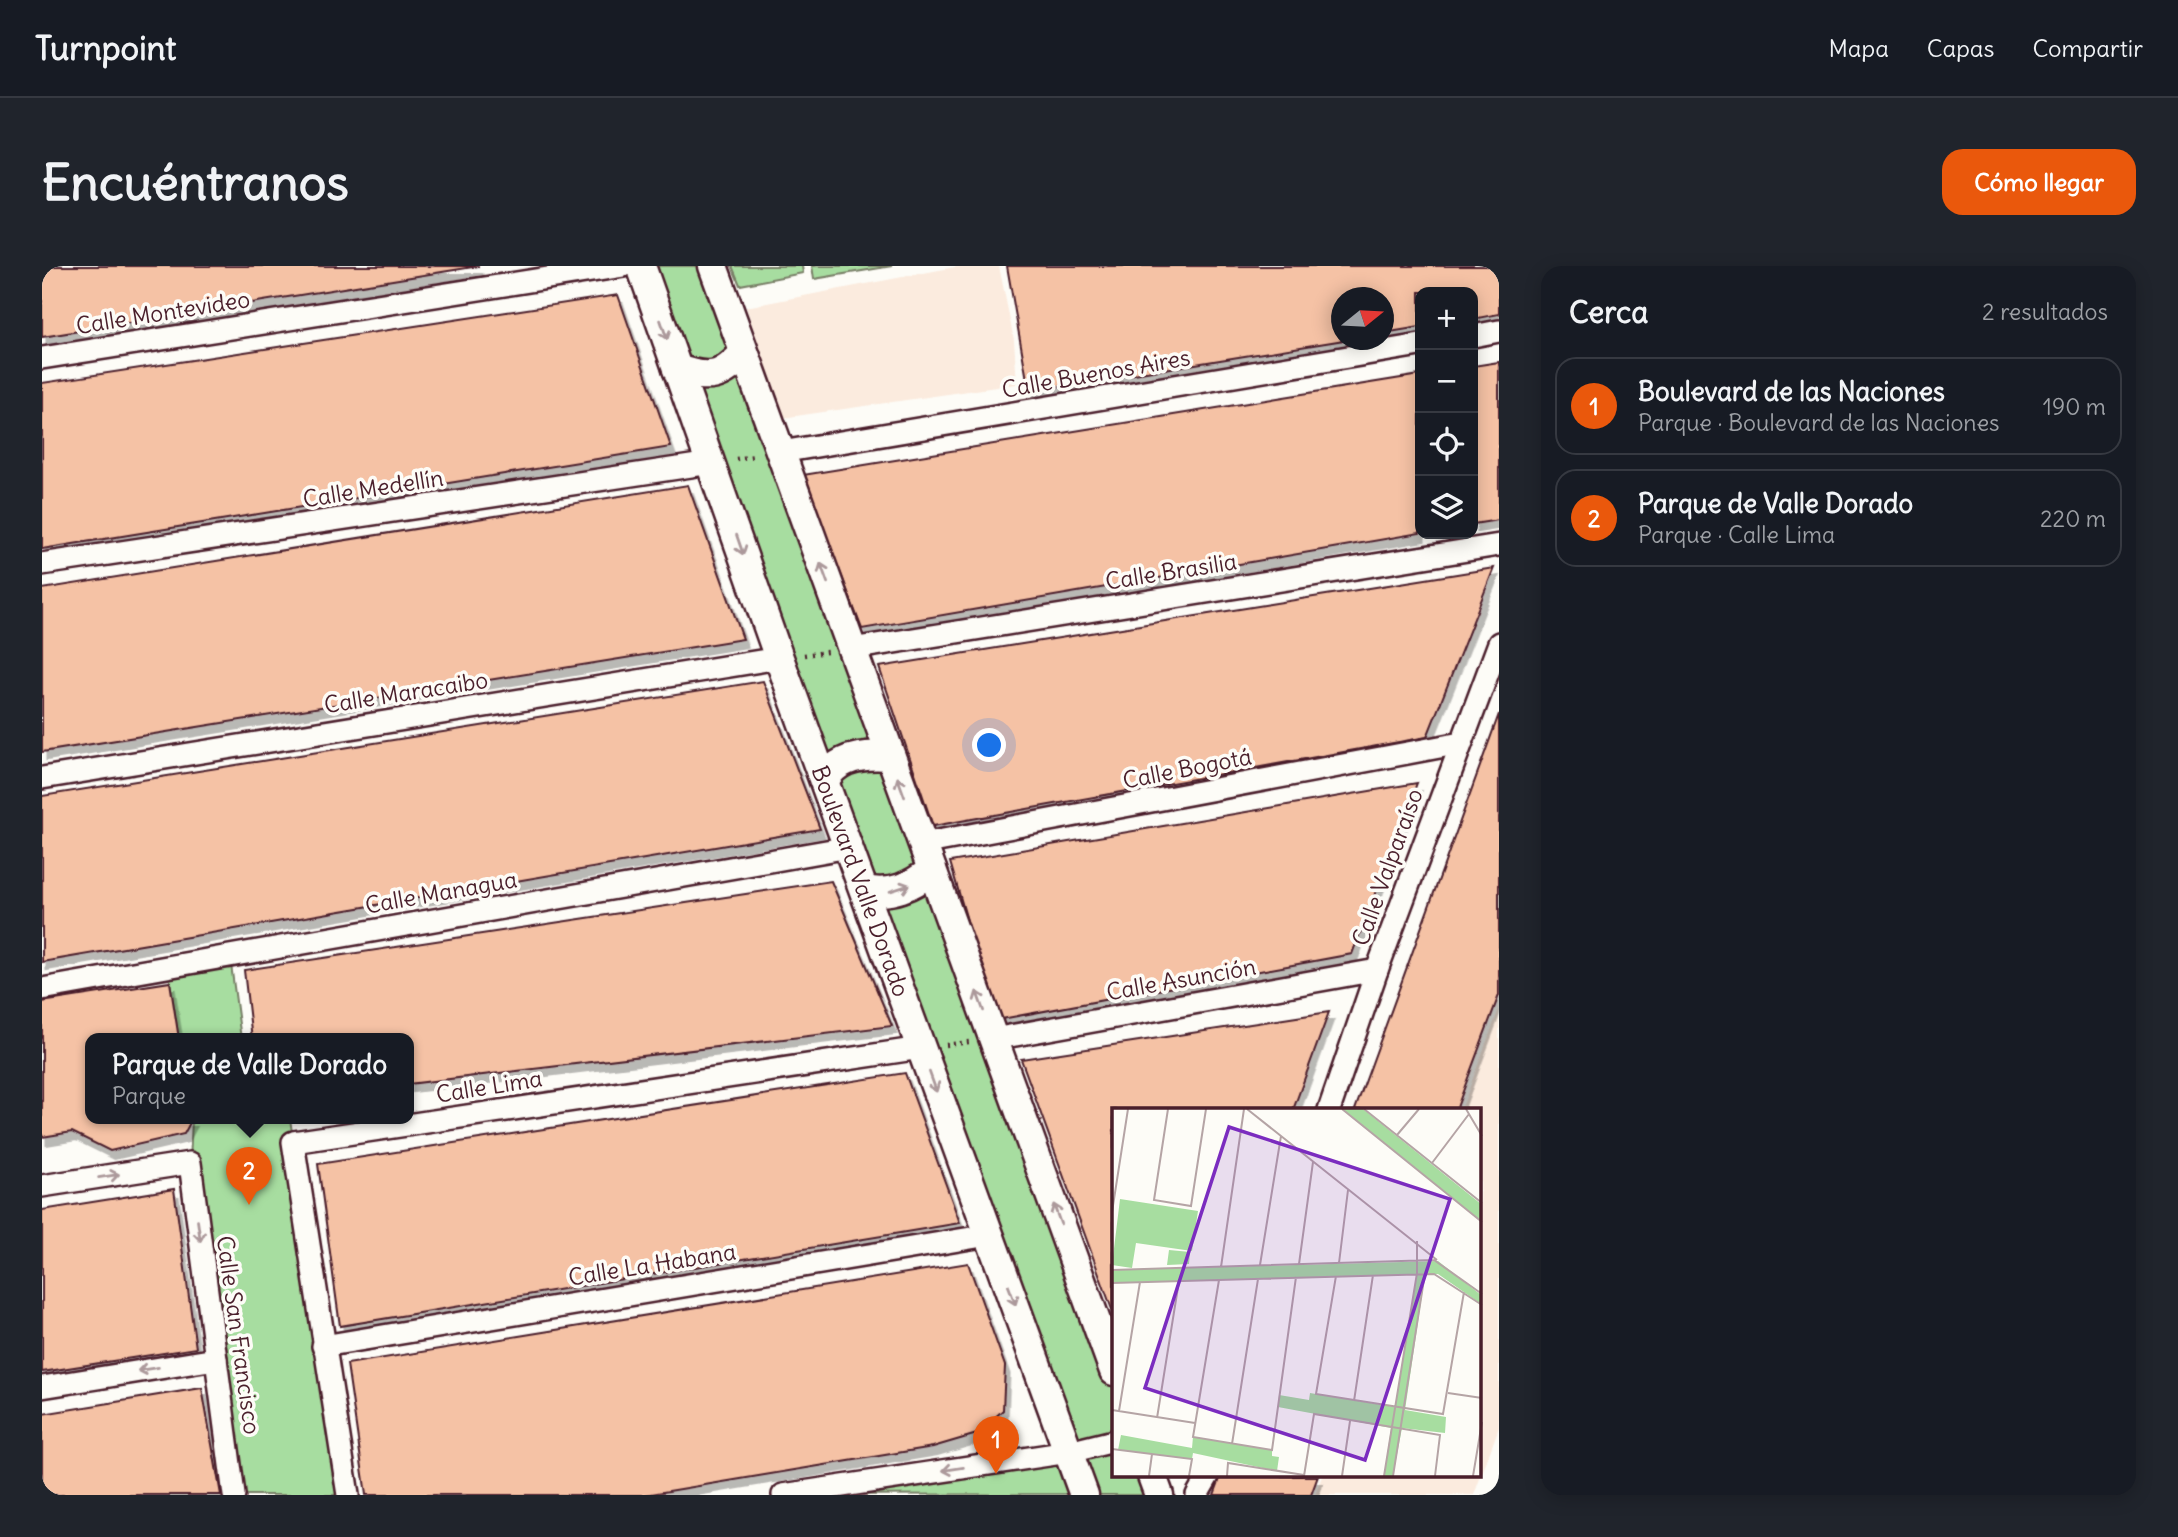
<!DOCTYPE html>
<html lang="es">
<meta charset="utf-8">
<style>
body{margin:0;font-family:Delius,sans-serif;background:#20242c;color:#f1f3f6}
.controls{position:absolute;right:21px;top:21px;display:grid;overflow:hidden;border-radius:14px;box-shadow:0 4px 18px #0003}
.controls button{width:63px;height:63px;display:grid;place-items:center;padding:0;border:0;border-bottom:2px solid #363941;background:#171b24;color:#f1f3f6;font:35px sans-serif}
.compass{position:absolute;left:1289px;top:21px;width:63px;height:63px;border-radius:50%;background:#171b24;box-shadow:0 4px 18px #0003;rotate:72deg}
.you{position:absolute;left:948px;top:480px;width:24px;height:24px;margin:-18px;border:5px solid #fff;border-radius:50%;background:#1a73e8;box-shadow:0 0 0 10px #1a73e833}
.badge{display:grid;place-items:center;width:46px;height:46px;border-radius:50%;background:#ea580c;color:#fff;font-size:23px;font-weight:700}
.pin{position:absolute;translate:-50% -58px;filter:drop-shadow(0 2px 4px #0008)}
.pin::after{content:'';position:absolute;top:37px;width:24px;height:21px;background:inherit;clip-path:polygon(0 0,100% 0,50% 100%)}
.popup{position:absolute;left:43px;top:767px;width:329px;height:91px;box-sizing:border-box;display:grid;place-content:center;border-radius:14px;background:#171b24;filter:drop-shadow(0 2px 5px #0005);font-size:23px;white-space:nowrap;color:#9ea1a6}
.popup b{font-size:26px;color:#f1f3f6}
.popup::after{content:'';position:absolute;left:50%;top:100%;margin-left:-14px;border:14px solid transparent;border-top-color:#171b24}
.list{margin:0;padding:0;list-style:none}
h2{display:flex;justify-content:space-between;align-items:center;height:91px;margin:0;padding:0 28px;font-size:30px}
h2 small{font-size:23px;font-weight:400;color:#9ea1a6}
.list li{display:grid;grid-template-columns:46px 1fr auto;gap:21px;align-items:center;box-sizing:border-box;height:98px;margin:0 14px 14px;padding:0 14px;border:2px solid #363941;border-radius:21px}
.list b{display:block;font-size:26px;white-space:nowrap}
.list p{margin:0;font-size:23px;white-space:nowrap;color:#9ea1a6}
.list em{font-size:23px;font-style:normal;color:#9ea1a6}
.icon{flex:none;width:38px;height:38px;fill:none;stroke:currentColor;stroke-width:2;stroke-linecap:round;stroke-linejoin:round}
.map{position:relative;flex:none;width:1457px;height:1229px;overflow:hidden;border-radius:21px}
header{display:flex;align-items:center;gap:42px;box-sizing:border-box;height:98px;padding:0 35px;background:#171b24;border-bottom:2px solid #363941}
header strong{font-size:33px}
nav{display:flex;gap:38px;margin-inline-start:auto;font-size:24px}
.intro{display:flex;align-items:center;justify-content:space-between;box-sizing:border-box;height:168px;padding:0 42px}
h1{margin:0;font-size:49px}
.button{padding:18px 32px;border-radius:21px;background:#ea580c;color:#fff;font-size:24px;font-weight:700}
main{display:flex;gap:42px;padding:0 42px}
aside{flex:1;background:#171b24;border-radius:21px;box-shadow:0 4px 18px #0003}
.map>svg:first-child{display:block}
</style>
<header>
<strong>Turnpoint</strong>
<nav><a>Mapa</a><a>Capas</a><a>Compartir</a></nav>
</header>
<div class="intro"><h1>Encuéntranos</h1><a class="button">Cómo llegar</a></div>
<main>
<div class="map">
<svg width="1457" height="1229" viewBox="0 0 1457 1229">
<defs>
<filter id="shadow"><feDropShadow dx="4.5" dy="8" stdDeviation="0" flood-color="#0004"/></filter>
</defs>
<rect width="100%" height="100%" fill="#fdfcf7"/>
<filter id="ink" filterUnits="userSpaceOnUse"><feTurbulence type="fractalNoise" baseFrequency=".0143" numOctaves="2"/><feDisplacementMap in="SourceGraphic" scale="14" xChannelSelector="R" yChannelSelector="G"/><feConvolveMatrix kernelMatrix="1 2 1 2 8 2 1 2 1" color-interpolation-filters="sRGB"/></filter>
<g filter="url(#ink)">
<g fill="#fbebde">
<polygon points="918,0 957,0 972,74 975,118 740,152 704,41"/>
<polygon points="1457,743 1457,1161 1432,1229 1273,1229 1280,1210 1438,1210 1438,844 1419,844"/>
</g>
<g fill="#a7dda0" stroke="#787e66" stroke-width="2">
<polygon points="599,0 671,0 1072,1113 1072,1210 1105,1210 1111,1229 1045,1229"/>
<polygon points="690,0 760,0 761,7 698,19"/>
<polygon points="770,0 850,0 772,13"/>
<polygon points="188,691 199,773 137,773 126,702"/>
<polygon points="150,853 248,853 306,1229 192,1229 148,897"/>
<polygon points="1017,1188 1032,1228 744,1229"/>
</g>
<g fill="#f5c2a5" stroke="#4a1f2b" stroke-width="2" filter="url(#shadow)">
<polygon points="0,0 437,0 0,71"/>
<polygon points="965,0 1457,0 1457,48 1431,53 1431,26 1378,26 1378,61 1342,67 1342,32 1300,32 1300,74 1302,74 987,125"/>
<polygon points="576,29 629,181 0,283 0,117"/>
<polygon points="1457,96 1457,254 1431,258 1431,100"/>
<polygon points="1378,109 1378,267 820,363 761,209"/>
<polygon points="646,219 701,373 0,486 0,323"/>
<polygon points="1452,302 1385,471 891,560 837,401"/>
<polygon points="721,415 778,563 0,696 0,530"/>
<polygon points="1457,448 1457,729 1414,844 1313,844"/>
<polygon points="1375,517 1310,688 954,754 908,596"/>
<polygon points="789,615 850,760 366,818 366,773 210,773 202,704"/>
<polygon points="128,716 137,773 48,773 48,853 150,853 142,868 68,885 30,866 0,871 0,736"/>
<polygon points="1287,746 1251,844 1072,844 1072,1049 979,793"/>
<polygon points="863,807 918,957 298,1060 276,898"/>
<polygon points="132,923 154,1082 0,1106 0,944"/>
<polygon points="926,997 963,1100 961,1144 935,1168 891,1181 603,1229 324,1229 305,1098"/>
<polygon points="160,1122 179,1229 0,1229 0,1148"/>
<polygon points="1179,1210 1276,1210 1269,1229 1172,1229"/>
</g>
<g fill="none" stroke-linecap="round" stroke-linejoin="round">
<g stroke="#4a1f2b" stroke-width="26">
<g id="minor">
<polyline points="1431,70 1457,65"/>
<polyline points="0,92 582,0"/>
<polyline points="739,186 1378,79"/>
<polyline points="0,298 669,197"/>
<polyline points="809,383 1457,279"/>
<polyline points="0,512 737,392"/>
<polyline points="880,578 1419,477"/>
<polyline points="0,723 807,581"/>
<polyline points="951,773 1335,704"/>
<polyline points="1287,844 1335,704 1457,377"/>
<polyline points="0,920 148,897 192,1229"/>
<polyline points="281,1080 947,969"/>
<polyline points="0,1121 174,1093"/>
<polyline points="306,1229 251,876 879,782"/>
<polyline points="741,1229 1027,1186 1072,1175"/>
<polyline points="1155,1229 1166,1210"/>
</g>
</g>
<g stroke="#4a1f2b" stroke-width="33">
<g id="tertiary">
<polyline points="599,0 737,392 1042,1229"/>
<polyline points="671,0 1072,1105"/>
<path d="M635,103c33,11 44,9 67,-16"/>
<path d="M783,514c12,-24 42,-26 65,-24"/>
<path d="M823,624c26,6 47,-4 67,-20"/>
<polyline points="1110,1210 1117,1229"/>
</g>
</g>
<g stroke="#4a1f2b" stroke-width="4.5" stroke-dasharray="2 5" stroke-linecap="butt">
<polyline points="694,193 713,190"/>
<polyline points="762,389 785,386"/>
<polyline points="904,779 927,776"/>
</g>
<use href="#minor" stroke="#fdfcf7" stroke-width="21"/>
<use href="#tertiary" stroke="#fdfcf7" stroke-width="28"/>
</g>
<defs><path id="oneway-shaft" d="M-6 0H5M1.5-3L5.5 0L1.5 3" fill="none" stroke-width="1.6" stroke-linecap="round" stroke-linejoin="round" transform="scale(1.75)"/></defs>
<g stroke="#ac999b">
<use href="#oneway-shaft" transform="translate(622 64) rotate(71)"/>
<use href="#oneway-shaft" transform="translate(698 279) rotate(71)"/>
<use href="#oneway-shaft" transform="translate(782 307) rotate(-110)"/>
<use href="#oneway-shaft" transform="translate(859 521) rotate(-110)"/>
<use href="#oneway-shaft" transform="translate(858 622) rotate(-18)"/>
<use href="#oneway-shaft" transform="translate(938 735) rotate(-110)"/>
<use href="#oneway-shaft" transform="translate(891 816) rotate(70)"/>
<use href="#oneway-shaft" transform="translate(67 910) rotate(-9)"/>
<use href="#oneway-shaft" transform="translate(1015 948) rotate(-110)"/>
<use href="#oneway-shaft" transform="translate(157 965) rotate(82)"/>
<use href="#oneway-shaft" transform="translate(970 1029) rotate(69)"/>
<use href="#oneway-shaft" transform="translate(106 1103) rotate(171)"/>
<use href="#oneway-shaft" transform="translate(911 1203) rotate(171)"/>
</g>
</g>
<g text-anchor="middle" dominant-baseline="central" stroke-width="7" stroke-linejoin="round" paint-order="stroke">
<g font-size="23" fill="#4a1f2b" stroke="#fdfcf7">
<text transform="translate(121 46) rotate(-9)">Calle Montevideo</text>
<text transform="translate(1054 107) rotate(-10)">Calle Buenos Aires</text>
<text transform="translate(331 222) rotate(-9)">Calle Medellín</text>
<text transform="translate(1129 305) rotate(-9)">Calle Brasilia</text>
<text transform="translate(364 426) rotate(-9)">Calle Maracaibo</text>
<text transform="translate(1145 502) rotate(-11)">Calle Bogotá</text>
<text transform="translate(1345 601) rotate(-70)">Calle Valparaíso</text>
<text transform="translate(819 615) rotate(70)">Boulevard Valle Dorado</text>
<text transform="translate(399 626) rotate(-10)">Calle Managua</text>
<text transform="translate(1139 713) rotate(-10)">Calle Asunción</text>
<text transform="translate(447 820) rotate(-9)">Calle Lima</text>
<text transform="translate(610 998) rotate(-9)">Calle La Habana</text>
<text transform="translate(197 1069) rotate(82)">Calle San Francisco</text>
</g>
</g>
<g transform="translate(1070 842)">
<rect width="369" height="369" fill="#fdfcf7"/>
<path d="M230,1h21l118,95v17zM8,91l78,12 -6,40 -56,-8 -4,25 -20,-3zM57,142l21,2 -1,12 -22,1zM326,153l43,34v9l-43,-30 -326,9v-13zM305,167h8l-20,135 41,7 -1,16 -43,-5 -9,48h-9l7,-48 -113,-21 1,-12 30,5 1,-7 85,14zM9,327l71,13 1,-11 79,13v6l7,1 -2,14 -84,-18 -1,6 -74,-9z" fill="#a7dda0"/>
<path fill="none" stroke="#b5a4a5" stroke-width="2" d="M56,1l-14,91 37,6 15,-97M135,1l190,151M230,1l140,113M252,1l118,94M354,1l16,27M285,27l22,-26M320,55l37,-49M0,104l16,-103M227,155l9,-73M187,156l14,-102M148,157l21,-129M109,159l23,-158M0,162l322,-10 48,34M224,168l-20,118 127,20 21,-122M107,172l-26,157 79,13 24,-173M0,175l322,-9 48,31M336,285l34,5M242,293l19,-126M0,302l83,13M7,303l21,-129M45,310l22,-137M120,336l26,-165M0,341l80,10 -3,17M37,368l3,-22M115,368l1,-13 76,12M192,368l10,-62 126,21 -5,41M230,368l8,-55M272,368l33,-203v-32M281,368l32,-203M361,368l9,-54"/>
<path fill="#7b2cbf" fill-opacity="0.15" stroke="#7b2cbf" stroke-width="3.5" d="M117,19l221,72 -85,261 -220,-72z"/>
<rect width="369" height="369" fill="none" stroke="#4a1f2b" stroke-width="3.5"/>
</g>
</svg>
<div class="controls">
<button>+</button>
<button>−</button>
<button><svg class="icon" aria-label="locate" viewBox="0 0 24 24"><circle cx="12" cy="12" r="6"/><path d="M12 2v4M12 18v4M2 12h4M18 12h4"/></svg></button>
<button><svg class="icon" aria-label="layers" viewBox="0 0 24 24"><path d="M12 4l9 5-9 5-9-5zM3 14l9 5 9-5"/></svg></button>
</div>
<svg class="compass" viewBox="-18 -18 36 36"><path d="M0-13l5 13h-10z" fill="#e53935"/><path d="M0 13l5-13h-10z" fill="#9ea1a6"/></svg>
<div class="you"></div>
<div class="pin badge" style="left:954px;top:1208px">1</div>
<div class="pin badge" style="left:207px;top:939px">2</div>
<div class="popup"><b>Parque de Valle Dorado</b>Parque</div>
</div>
<aside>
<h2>Cerca<small>2 resultados</small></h2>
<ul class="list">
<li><span class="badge">1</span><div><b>Boulevard de las Naciones</b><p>Parque · Boulevard de las Naciones</p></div><em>190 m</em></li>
<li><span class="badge">2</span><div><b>Parque de Valle Dorado</b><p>Parque · Calle Lima</p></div><em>220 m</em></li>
</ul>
</aside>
</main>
